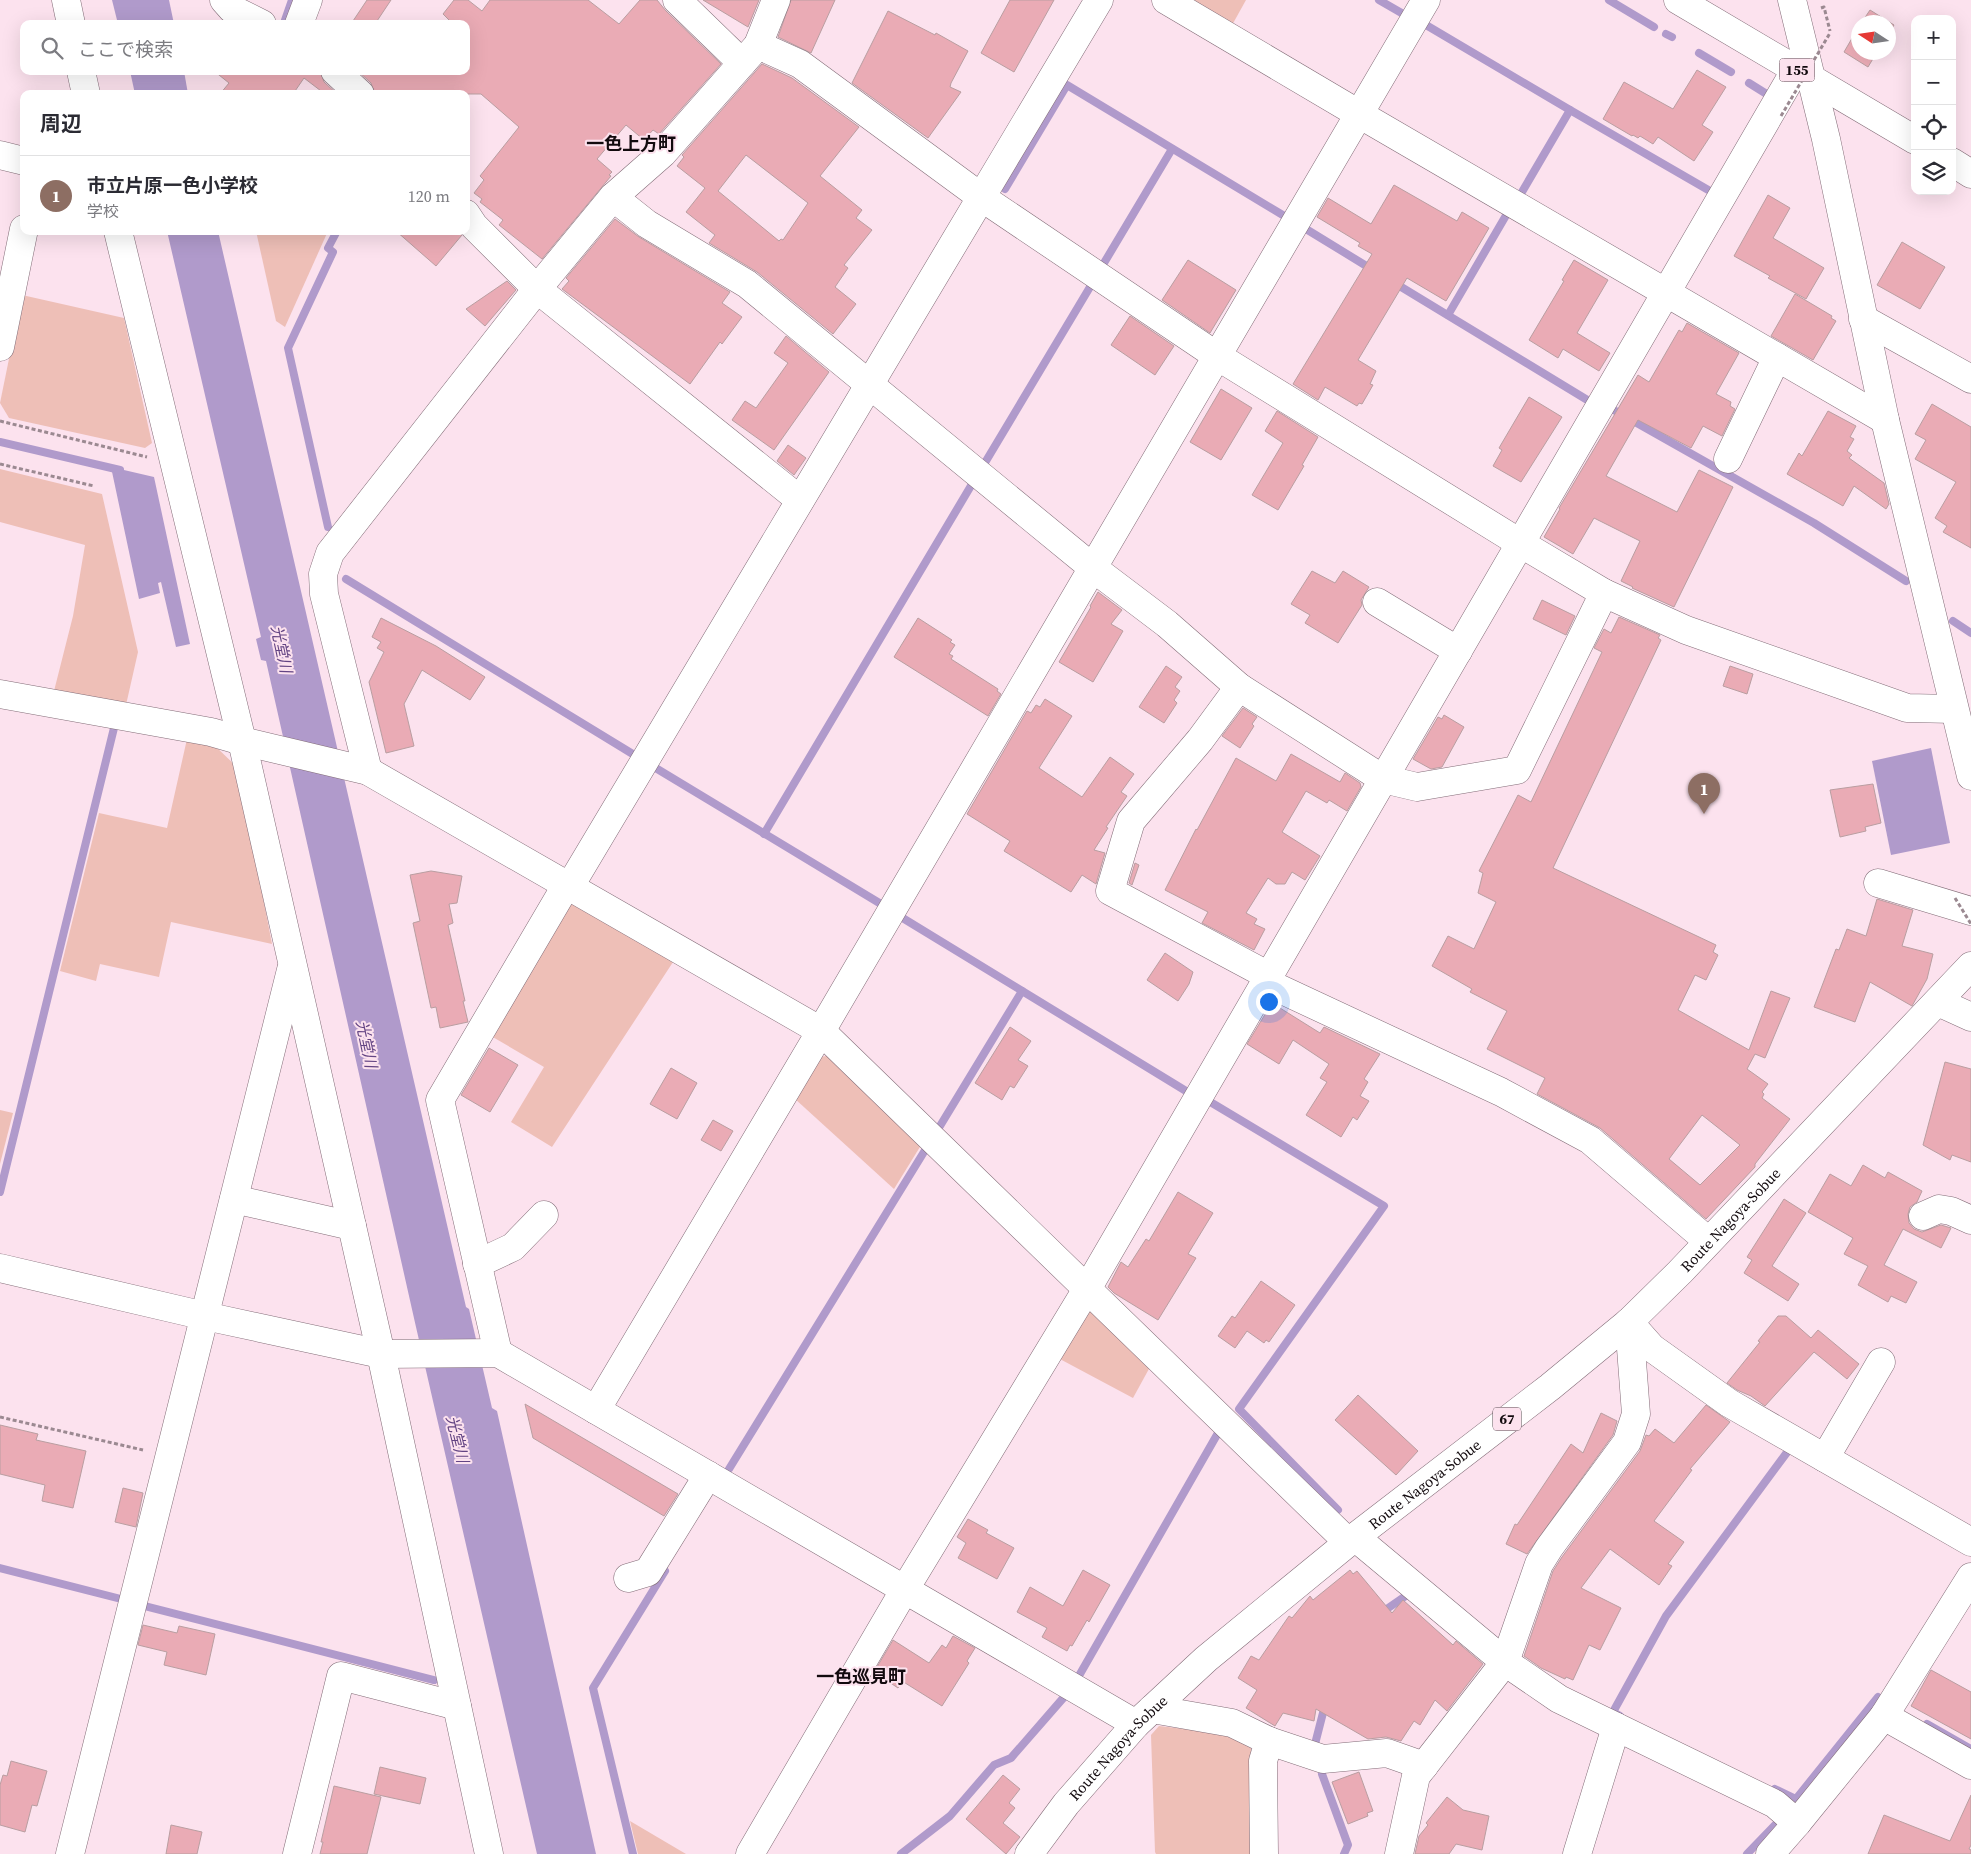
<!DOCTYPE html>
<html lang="ja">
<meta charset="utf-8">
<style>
body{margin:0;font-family:"Source Serif 4","Noto Sans JP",serif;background:#f7f7f7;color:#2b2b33}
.controls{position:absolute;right:15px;top:15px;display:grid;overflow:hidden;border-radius:10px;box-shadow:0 5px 20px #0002}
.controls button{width:45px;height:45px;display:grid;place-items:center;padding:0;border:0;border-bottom:1px solid #e1e1e2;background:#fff;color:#2b2b33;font:25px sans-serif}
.compass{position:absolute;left:1851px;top:15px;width:45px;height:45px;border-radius:50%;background:#fff;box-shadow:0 5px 20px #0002;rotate:282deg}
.you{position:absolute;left:1268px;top:1001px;width:18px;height:18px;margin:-12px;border:4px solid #fff;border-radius:50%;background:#1a73e8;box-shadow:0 0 0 8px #1a73e833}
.badge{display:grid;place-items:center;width:32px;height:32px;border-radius:50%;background:#d93025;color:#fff;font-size:16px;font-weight:700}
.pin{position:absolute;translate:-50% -41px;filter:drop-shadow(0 1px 2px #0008)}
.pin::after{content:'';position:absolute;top:26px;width:18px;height:15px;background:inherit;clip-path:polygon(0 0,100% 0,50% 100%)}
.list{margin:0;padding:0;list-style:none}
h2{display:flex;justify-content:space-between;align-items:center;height:65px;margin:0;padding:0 20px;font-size:21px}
h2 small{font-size:16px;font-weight:400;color:#7c7c81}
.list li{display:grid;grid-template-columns:32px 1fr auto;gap:15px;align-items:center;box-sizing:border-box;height:80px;padding:0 20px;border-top:1px solid #e1e1e2}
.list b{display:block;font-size:19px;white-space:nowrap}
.list p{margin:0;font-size:16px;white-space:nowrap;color:#7c7c81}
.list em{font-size:16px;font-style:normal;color:#7c7c81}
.icon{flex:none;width:28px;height:28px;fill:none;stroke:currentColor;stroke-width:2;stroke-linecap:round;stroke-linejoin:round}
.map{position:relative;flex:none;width:1971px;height:1854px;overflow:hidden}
.search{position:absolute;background:#fff;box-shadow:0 5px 20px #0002;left:20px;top:20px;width:450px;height:55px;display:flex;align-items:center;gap:12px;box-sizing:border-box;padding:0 18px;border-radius:10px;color:#7c7c81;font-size:19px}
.panel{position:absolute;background:#fff;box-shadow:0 5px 20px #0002;left:20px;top:90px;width:450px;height:145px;border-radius:10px}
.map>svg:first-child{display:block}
</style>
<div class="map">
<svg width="1971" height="1854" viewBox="0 0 1971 1854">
<rect width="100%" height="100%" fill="#fce2ee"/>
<g fill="#eebfb7">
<polygon points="1186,0 1246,0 1231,27"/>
<polygon points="256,231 328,231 285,327 276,321"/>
<polygon points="22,295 124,318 152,443 145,448 9,418 0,403"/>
<polygon points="0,469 102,494 138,652 126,705 54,691 73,616 85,545 0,522"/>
<polygon points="187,739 212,743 238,768 272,944 171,922 159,977 100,964 96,981 60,971 99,813 167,828"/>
<polygon points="574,901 675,959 552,1147 511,1122 544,1067 491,1036 568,903"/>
<polygon points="832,1055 923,1142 894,1189 794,1098 820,1057"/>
<polygon points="0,1110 13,1113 0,1164"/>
<polygon points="1085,1312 1094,1312 1150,1367 1133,1398 1058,1358"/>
<polygon points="1159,1726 1227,1734 1251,1748 1254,1854 1156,1854 1155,1852 1151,1735"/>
<polygon points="630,1821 686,1854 638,1854"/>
</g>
<g fill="#b09acb">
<polygon points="112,0 169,0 174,24 118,24"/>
<polygon points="130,71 184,71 188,94 135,94"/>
<polygon points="167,231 218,231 466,1307 469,1309 492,1408 497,1411 596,1854 537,1854 416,1327 266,661 261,660 256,639 261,637"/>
<polygon points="111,467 154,477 190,644 176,647 161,582 158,583 160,593 139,599"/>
<polygon points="1931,748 1950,843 1891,855 1872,761"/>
</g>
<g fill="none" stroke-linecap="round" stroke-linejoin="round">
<g stroke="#b09acb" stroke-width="8">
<polyline points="1379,0 1405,15"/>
<polyline points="1609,0 1654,27"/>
<polyline points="284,23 292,0"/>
<polyline points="1426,25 1570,110"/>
<polyline points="1666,34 1672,37"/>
<polyline points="1699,53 1731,72"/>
<polyline points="1749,83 1765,93"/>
<polyline points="1005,189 1067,85 1286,217"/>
<polyline points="1519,197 1570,110 1710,191"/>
<polyline points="1306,229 1373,270"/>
<polyline points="1101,268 1172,149"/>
<polyline points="1393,282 1589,401"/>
<polyline points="1448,315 1508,212"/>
<polyline points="1612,409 1814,523 1906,581"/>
<polyline points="0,442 120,470"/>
<polyline points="983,466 1090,287"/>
<polyline points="328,527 288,348 333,252 328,248 337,231"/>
<polyline points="346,579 636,756"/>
<polyline points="1953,621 1971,633"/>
<polyline points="654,767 881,904"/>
<polyline points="764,834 975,479"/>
<polyline points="901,917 1186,1091"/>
<polyline points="1207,1100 1384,1206 1239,1409 1338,1510"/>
<polyline points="940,1126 1022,991"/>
<polyline points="0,1192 114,728"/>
<polyline points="729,1469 927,1147"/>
<polyline points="0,1568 121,1599"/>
<polyline points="145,1606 434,1680"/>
<polyline points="1381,1613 1407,1595"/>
<polyline points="1080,1674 1218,1433"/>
<polyline points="1620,1716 1613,1712 1666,1616 1788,1451"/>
<polyline points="1927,1724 1971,1749"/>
<polyline points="1315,1744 1325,1705"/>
<polyline points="1322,1774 1348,1845 1344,1854"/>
<polyline points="1775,1789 1796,1799 1878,1697"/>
<polyline points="633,1854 593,1688 665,1571"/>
<polyline points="901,1854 950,1816 994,1765 1011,1758 1065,1696"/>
<polyline points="1747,1854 1775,1825"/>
</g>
</g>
<g fill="#eaabb5" stroke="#b99ea1" fill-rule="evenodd">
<polygon points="367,0 391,0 375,24 351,24"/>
<polygon points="454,0 468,0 482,11 490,0 588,0 619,24 640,0 657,0 666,11 721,64 659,134 653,130 644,140 626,125 597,159 612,172 609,175 611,176 542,259 499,225 503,220 480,202 482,199 474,193 484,180 480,176 519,127 481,94 375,94 371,83 358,71 466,71 466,24 453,24 443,14"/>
<polygon points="703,0 759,0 748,27"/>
<polygon points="791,0 835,0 811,53 778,37"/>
<polygon points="1010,0 1054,0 1014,72 981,53"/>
<polygon points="1870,10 1894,25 1888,34 1888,22 1862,22"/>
<polygon points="888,11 935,35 936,33 968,51 951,83 950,87 961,92 928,138 852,83"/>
<polygon points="1858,28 1858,52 1877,52 1868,67 1844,52"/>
<path d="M762,64l30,14 67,49 -39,49 42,34 -6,8 16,12 -28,35 4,3 -13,19 21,17 -23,30 -76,-62 -48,-29 6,-8 -29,-23 19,-24 -28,-22 7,-9 -2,-2zM746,155l62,48 -25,37 -2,-1 -2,2 -61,-50z"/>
<polygon points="1697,70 1726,87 1702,125 1713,132 1694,161 1658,137 1653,144 1640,136 1638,138 1633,135 1632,136 1603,119 1624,82 1673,109"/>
<polygon points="214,71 320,71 324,82 337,94 325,94 304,78 293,94 220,94 229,83"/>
<polygon points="1394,185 1457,221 1462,212 1489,228 1446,301 1407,278 1358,360 1376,371 1370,384 1373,385 1362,404 1359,403 1357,406 1325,387 1318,400 1293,384 1372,254 1358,246 1360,243 1317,217 1328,198 1371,224"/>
<polygon points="1768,195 1790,208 1773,238 1824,268 1806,299 1768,278 1770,276 1734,256"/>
<polygon points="615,219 639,237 730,292 722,303 742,317 722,344 720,342 690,384 562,289 569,281 566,278"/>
<polygon points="396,231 459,231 462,235 436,266"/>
<polygon points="1902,242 1945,267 1920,309 1877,285"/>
<polygon points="1188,260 1236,290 1210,333 1162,300"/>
<polygon points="1574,260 1608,280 1577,333 1610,353 1599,371 1563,349 1558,358 1529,340 1564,281 1562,280"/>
<polygon points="507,281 516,290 485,326 466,309"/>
<polygon points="1795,294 1832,316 1831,318 1836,321 1813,360 1771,336"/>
<polygon points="1130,316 1174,346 1155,375 1111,345"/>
<polygon points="1687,323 1739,353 1716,394 1731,402 1730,406 1735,409 1722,436 1703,426 1691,448 1638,420 1606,476 1677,512 1699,470 1733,487 1674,607 1632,588 1633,587 1621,581 1640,541 1594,518 1573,554 1544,537 1560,509 1559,508 1638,375 1649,382 1679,330 1682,332"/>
<polygon points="786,336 829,372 774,450 732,420 745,401 756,408 788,363 774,353"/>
<polygon points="1221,389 1252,408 1221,460 1190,442"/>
<polygon points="1529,397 1562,417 1521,482 1493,466 1502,450 1499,448"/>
<polygon points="1932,404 1971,427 1971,548 1943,532 1947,526 1935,518 1956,482 1915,459 1926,440 1915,434"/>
<polygon points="1277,411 1318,437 1302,465 1304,466 1278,510 1252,495 1283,443 1265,431"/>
<polygon points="1828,411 1856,426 1850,437 1854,439 1847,451 1852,455 1849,458 1884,483 1889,504 1886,509 1854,486 1843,506 1787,474 1799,453 1802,456"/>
<polygon points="788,445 806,458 794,475 777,461"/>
<polygon points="1312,571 1335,583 1343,571 1369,587 1361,600 1362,605 1338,643 1305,623 1310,615 1291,604"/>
<polygon points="1098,592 1122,610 1111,624 1123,631 1093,682 1059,662 1091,607 1090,606"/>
<polygon points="1542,600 1575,616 1566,635 1533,619"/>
<path d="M1619,617l41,18 -2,3 3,2 -108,228 163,77 -3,7 5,3 -12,25 -11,-5 -17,35 71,40 22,-59 19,7 -25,60 -10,-4 -8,15 21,15 -6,8 2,2 -2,4 28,21 -35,45v3l-49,52 -106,-91 -63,-34 8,-16 -58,-29 20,-38 -37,-19 2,-3 -40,-23 16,-30 26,13 22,-47 -18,-9 5,-20 -4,-2 39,-76 13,7 71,-150 -8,-4 10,-19 7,4zM1702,1115l38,30 -40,40 -31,-26z"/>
<polygon points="381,618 436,646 485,677 470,700 422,670 404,704 414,746 386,753 369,682 384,652 377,648 381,642 372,637"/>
<polygon points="918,618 952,640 950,642 955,645 949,654 953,656 951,659 998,689 997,691 1001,694 988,716 894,657"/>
<polygon points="1166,666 1182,677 1175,687 1180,691 1174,700 1177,703 1164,723 1139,707"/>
<polygon points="1730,666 1753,674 1747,694 1723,686"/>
<polygon points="1045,699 1072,716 1039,768 1082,797 1110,757 1134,774 1121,792 1127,796 1106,827 1108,828 1094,850 1105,853 1096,884 1082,875 1071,892 1004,851 1010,841 967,814 1027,711 1031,713 1036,705 1040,707"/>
<polygon points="1243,708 1257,717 1252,724 1254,726 1240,748 1222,736"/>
<polygon points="1444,715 1464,727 1442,767 1431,769 1413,759 1438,717 1442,719"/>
<polygon points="1291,754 1340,782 1345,773 1360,783 1361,787 1347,811 1329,800 1327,803 1306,791 1282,832 1320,856 1305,880 1292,872 1285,884 1276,884 1268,878 1246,913 1257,919 1254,924 1265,929 1254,950 1202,923 1208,912 1165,890 1196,829 1197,830 1236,758 1276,781"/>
<polygon points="1873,784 1881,823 1865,827 1866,831 1840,837 1830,790"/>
<polygon points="1135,863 1139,865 1132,885 1129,883"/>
<polygon points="431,871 462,876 457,903 449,904 453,923 448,925 465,1001 463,1001 468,1022 440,1028 436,1007 431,1008 413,923 420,921 410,875"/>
<polygon points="1877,899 1913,910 1902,946 1933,954 1927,979 1912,1006 1870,982 1855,1022 1814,1007 1836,949 1839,950 1847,929 1866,936"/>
<polygon points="1165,953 1193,972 1189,984 1178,1001 1147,980"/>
<polygon points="1272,1003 1320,1033 1324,1027 1380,1054 1364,1079 1368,1082 1360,1096 1369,1101 1357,1120 1353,1117 1341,1137 1306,1115 1327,1082 1320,1078 1329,1064 1293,1040 1279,1064 1247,1044"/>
<polygon points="1010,1027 1031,1041 1018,1060 1028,1066 1014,1088 1010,1086 1002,1100 975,1083"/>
<polygon points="489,1048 518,1065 490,1112 461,1095"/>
<polygon points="1945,1062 1971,1069 1971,1162 1952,1155 1950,1160 1923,1145"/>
<polygon points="671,1068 697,1083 677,1119 650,1104"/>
<polygon points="713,1120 733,1131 721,1151 701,1140"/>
<polygon points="1863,1165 1885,1178 1888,1172 1922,1191 1917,1202 1910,1207 1908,1214 1909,1223 1914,1229 1922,1232 1941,1225 1951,1228 1941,1248 1903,1229 1884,1265 1917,1282 1906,1303 1891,1296 1888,1302 1858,1285 1868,1266 1844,1254 1853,1238 1808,1212 1830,1174 1851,1186"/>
<polygon points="1178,1192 1213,1213 1188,1254 1196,1258 1158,1320 1114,1293 1108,1287 1121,1262 1128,1267 1146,1239 1149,1241"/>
<polygon points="1784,1199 1806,1213 1772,1266 1799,1284 1788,1301 1744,1273 1752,1260 1747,1257"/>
<polygon points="1261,1281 1295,1305 1269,1342 1266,1340 1264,1343 1247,1331 1235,1348 1218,1336 1232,1316 1235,1318"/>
<polygon points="1778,1316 1786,1316 1811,1338 1818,1330 1859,1364 1847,1379 1814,1352 1765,1406 1751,1396 1737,1390 1727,1383 1760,1342 1758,1341"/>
<polygon points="1358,1395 1418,1451 1396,1475 1335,1420"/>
<polygon points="525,1404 678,1494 664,1516 533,1438"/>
<polygon points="1706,1405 1730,1422 1690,1469 1692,1470 1654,1521 1684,1542 1668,1564 1672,1566 1659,1585 1610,1549 1581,1588 1621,1608 1600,1650 1589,1645 1573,1680 1566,1677 1565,1679 1541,1668 1524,1656 1553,1571 1562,1557 1640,1451 1646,1435 1649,1436 1655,1429 1674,1443"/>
<polygon points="1601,1413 1617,1421 1613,1435 1527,1554 1506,1544 1515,1524 1517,1525 1571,1444 1583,1453"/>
<polygon points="0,1425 38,1434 36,1440 86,1451 73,1508 42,1501 45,1485 0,1474"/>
<polygon points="123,1488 143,1493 136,1527 115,1522"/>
<polygon points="968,1519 988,1530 986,1533 1014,1548 997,1579 958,1558 966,1543 957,1537"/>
<polygon points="1083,1570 1110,1585 1089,1622 1087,1620 1072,1646 1070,1645 1067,1651 1042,1637 1047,1628 1017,1612 1030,1587 1063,1606"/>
<polygon points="1350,1570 1353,1574 1357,1571 1392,1613 1403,1600 1453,1645 1456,1641 1483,1664 1447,1711 1435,1700 1420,1725 1414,1721 1401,1741 1386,1737 1368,1739 1316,1709 1314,1721 1283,1713 1275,1726 1246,1708 1257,1690 1238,1678 1251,1656 1259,1660 1289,1616 1292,1618 1310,1596 1313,1600"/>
<polygon points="143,1625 177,1633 179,1626 215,1634 206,1675 164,1665 167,1652 138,1645"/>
<polygon points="953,1636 975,1648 967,1661 969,1663 942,1706 902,1681 898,1688 874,1672 893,1640 929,1663 942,1645 946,1648"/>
<polygon points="1931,1670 1971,1692 1971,1739 1911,1706"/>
<polygon points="11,1761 47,1771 37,1806 32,1805 25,1832 0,1825 0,1785 3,1775 7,1776"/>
<polygon points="380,1767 426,1778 420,1804 374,1794"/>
<polygon points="1359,1772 1373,1811 1367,1813 1368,1816 1348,1824 1332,1782"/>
<polygon points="1003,1775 1020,1789 1009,1803 1015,1808 1003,1823 1020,1837 1006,1854 966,1819"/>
<polygon points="334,1786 381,1797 367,1854 320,1854 323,1842 321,1842"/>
<polygon points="1971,1795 1971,1845 1969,1849 1971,1850 1971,1854 1868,1854 1884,1815 1950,1841"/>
<polygon points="1447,1797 1463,1810 1489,1816 1482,1850 1456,1844 1449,1854 1415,1854 1419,1836 1428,1825 1426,1823"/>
<polygon points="171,1825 202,1832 197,1854 166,1854"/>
</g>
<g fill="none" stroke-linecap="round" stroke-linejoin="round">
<g stroke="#836d78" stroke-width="29">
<g id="minor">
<polyline points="66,0 71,24"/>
<polyline points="224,0 232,9 262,24"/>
<polyline points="677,0 742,63"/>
<polyline points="1166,0 1359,114 1885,420"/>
<polyline points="1792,0 1826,139 1885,420 1971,776"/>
<polyline points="299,24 308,0"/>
<polyline points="758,45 800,64 981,197 1217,356 1520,543 1604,593 1686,630 1907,708 1954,709"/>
<polyline points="81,71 86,94"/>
<polyline points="335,71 360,94"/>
<polyline points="0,155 24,161"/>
<polyline points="613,197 647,224 747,284 1093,568 1167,624 1239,687 1383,779 1417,787 1517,770 1604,593"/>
<polyline points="466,214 474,226 537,289 800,500"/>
<polyline points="118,231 242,741 381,1354 489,1854"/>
<polyline points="1863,319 1971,379"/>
<polyline points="0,347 24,229"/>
<polyline points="1728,459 1777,357"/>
<polyline points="1377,602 1458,651"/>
<polyline points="1239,687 1200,740 1131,821 1110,891 1269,976"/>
<polyline points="0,694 211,732 242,741 368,771 821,1031 1348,1542"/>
<polyline points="368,771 324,594 323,574 330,553 537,289 613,197 663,153 758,45 776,0"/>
<polyline points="1878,883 1971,911"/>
<polyline points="570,886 1099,0"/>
<polyline points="1265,982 1501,1092 1590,1140 1708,1241"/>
<polyline points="1938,1002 1971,1017"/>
<polyline points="234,1199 352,1226"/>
<polyline points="1923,1216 1939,1209 1951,1211 1971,1220"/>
<polyline points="477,1264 513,1247 544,1215"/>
<polyline points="0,1268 205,1316 381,1354 498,1353 1136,1724"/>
<polyline points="1629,1322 1652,1348 1729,1403 1971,1542"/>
<polyline points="498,1353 440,1100 567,884"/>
<polyline points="596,1410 821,1031 1426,0"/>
<polyline points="1825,1458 1881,1362"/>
<polyline points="1355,1537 1505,1662 1559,1699 1775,1804 1797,1823"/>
<polyline points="628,1578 648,1572 708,1475"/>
<polyline points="1152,1709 1232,1723 1269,1741 1323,1759 1387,1753 1424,1766"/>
<polyline points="1884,1716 1971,1765"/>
<polyline points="70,1854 291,970"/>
<polyline points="297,1854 341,1676 457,1706"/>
<polyline points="750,1854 905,1589 1087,1289 1796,69"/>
<polyline points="1264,1854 1263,1761 1269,1741"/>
<polyline points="1399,1854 1416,1776 1505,1662 1539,1564 1549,1548 1627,1442 1636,1414 1629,1322"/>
<polyline points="1577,1854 1616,1727"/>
<polyline points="1770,1854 1797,1823 1884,1716 1971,1577"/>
</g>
</g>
<g stroke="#836d78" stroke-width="29">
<g id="major">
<path id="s1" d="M1029,1854l37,-50 70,-80 70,-65 149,-122 195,-150 79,-65 51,-50 291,-306"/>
</g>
</g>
<g stroke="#836d78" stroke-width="29">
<g id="highway">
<polyline points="1678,0 1915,140"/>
<polyline points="1952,162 1971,174"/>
</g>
</g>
<g stroke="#9b8991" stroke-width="3" stroke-dasharray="4 2.5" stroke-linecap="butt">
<polyline points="1821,8 1824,7 1830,31"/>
<polyline points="0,421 147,457"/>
<polyline points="0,464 94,486"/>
<polyline points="0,1417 143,1450"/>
</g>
<use href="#minor" stroke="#fff" stroke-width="28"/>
<use href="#major" stroke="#fff" stroke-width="28"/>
<use href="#highway" stroke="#fff" stroke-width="28"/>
<g stroke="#9b8991" stroke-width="3" stroke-dasharray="4 2.5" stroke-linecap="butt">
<polyline points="1781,116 1830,33"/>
<polyline points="1955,898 1971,924"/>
</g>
</g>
<g text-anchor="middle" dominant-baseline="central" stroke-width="4" stroke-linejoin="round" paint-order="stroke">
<g fill="#fce2ee" stroke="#584b51" stroke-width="1">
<rect x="1779.5" y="58.5" width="35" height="23" rx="4"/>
<rect x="1493" y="1407.5" width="28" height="23" rx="4"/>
</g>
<g font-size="14" font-weight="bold" fill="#120a0e">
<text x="1797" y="70">155</text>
<text x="1507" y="1419">67</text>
</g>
<g font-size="15" fill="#120a0e" stroke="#fce2ee">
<text stroke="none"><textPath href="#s1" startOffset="949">Route Nagoya-Sobue</textPath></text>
<text stroke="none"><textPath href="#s1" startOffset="544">Route Nagoya-Sobue</textPath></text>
<text stroke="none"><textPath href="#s1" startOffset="139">Route Nagoya-Sobue</textPath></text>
</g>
<g font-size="16" font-style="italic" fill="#634483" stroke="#fce2ee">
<text transform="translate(282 649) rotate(78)">光堂川</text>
<text transform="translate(367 1044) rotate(78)">光堂川</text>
<text transform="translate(458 1439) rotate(76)">光堂川</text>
</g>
<g font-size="18" font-weight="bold" fill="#120a0e" stroke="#fce2ee">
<text x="631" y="143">一色上方町</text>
<text x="861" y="1676">一色巡見町</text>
</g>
</g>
</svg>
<div class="controls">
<button>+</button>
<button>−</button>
<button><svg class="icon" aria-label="locate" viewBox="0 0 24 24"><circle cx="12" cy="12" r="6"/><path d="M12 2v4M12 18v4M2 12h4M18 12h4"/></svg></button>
<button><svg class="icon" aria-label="layers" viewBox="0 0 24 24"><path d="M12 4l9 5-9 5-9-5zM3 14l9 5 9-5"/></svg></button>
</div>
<svg class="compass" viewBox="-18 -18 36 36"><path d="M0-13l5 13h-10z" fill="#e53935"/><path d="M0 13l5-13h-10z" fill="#7c7c81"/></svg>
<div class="you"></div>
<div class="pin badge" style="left:1704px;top:814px;background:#8d6e63">1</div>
<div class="search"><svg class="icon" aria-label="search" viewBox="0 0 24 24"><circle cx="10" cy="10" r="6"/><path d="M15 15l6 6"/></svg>ここで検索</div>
<section class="panel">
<h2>周辺<small></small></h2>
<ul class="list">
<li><span class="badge" style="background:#8d6e63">1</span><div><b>市立片原一色小学校</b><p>学校</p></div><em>120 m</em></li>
</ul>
</section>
</div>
